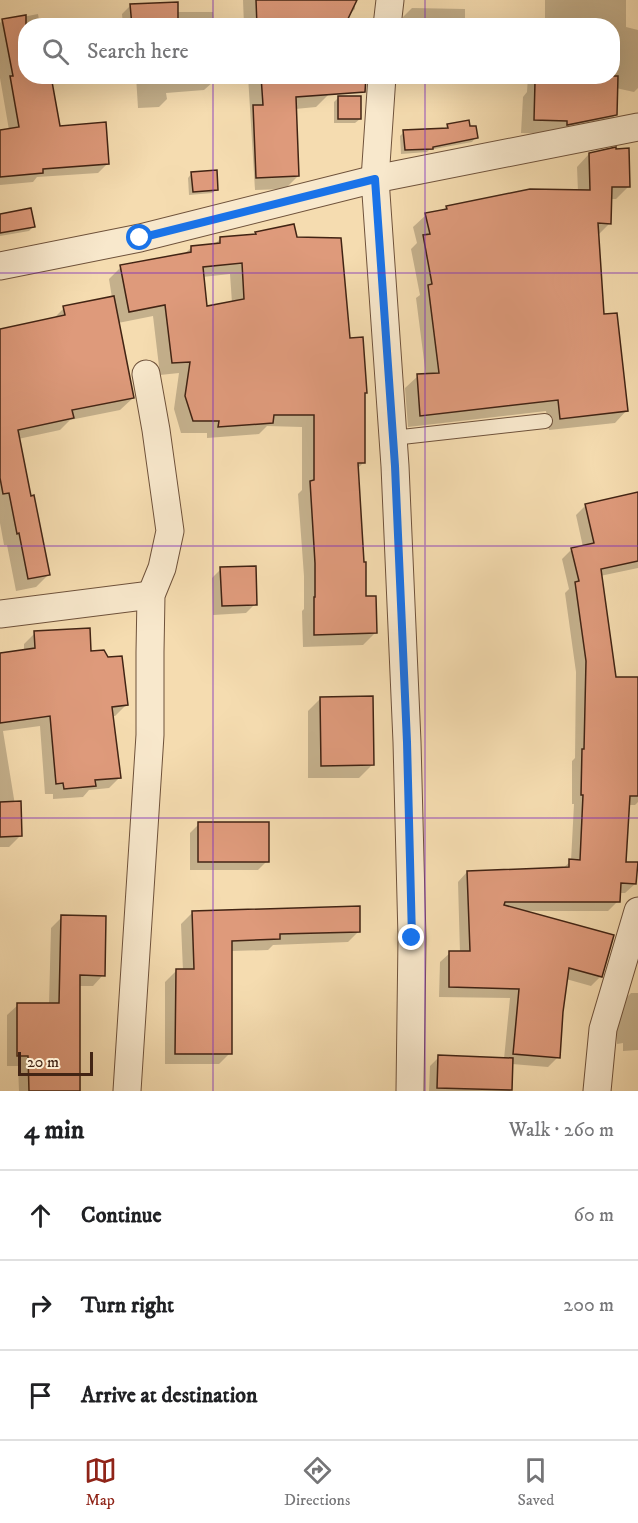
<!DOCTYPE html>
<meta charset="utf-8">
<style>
body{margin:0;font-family:"IM FELL DW Pica",serif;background:#f2f2f2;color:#202124}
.scale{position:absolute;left:18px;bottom:15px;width:75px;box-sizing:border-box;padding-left:6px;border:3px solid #422414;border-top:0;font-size:16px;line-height:21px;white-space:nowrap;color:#422414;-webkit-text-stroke:4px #f8e8cc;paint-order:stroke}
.stop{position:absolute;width:18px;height:18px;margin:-14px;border:4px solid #1a73e8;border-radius:50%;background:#fff}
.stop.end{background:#1a73e8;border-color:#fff;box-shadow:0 2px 6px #0008}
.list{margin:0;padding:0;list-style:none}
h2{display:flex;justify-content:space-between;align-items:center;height:78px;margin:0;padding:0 24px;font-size:26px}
h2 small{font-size:20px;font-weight:400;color:#757577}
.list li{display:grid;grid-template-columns:39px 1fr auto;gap:18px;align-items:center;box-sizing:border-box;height:90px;padding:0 24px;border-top:2px solid #e0e0e0}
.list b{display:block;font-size:22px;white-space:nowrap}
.list em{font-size:20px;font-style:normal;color:#757577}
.icon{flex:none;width:33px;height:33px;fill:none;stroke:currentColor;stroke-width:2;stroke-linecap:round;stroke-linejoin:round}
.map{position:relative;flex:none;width:638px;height:1091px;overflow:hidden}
.search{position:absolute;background:#fff;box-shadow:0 6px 24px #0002;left:18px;right:18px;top:18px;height:66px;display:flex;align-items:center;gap:15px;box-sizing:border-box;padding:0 21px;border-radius:24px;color:#757577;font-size:22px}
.sheet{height:348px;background:#fff}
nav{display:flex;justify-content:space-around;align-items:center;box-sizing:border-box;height:84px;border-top:2px solid #e0e0e0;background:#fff;font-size:16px;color:#757577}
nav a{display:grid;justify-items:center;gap:3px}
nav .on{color:#8f2418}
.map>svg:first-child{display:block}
</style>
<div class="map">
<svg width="638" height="1091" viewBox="0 0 638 1091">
<rect width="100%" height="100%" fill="#f5dcb0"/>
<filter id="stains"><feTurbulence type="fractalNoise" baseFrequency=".00333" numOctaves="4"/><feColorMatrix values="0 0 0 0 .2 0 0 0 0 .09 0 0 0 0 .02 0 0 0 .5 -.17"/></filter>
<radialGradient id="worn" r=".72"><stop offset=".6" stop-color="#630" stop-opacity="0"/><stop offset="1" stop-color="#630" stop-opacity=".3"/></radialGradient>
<g fill="#0003" fill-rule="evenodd">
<polygon points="243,0 355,0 355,9 347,17 342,26 244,26"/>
<polygon points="545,0 626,0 626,27 638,30 638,88 634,92 616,88 616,114 603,128 555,134 521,133 523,97 527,92 528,76 612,76 612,26 545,26"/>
<polygon points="130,6 176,12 213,12 214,26 123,26 122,14"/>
<polygon points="412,8 465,9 465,26 403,26 403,17"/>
<polygon points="38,14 40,26 26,26 26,76 58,127 107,164 98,173 37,177 33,182 0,185 0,131 9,130 0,78 0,23 2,21"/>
<polygon points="136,76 212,76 213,82 204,90 166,93 167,99 159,107 138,108"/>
<polygon points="248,76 328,76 329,94 316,107 295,109 298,176 285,189 255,190"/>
<polygon points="338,98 360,119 355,123 334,123 334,102"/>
<polygon points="448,125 476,137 472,142 429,150 427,152 401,154 400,136 404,132 444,129"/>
<polygon points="589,154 629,186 616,199 611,199 610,223 598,235 602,316 627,410 615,423 549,430 546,411 408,427 405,388 418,376 426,376 416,298 420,295 411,249 417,243 413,227 426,215 442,212 446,207 578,192 577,167"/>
<polygon points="192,173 217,189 212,193 189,195 188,178"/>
<polygon points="0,216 33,227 29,231 0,236"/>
<path d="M256,233l40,6 52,101 15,54v69l-6,6 7,129 11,35 -12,12 -60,2 -1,-36 2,-2v-33l-6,-82 4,-4v-63l-35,-1 -8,8 -52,4v-5h-26l-7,-24 5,-36 -19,2 -7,-59 -35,7 15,75 -13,12 -50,10 -10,10 -42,9 11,58 20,77 -13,13 -20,4 -9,-46h-3l-4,-22v-192l52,-11 12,-12 48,-10 -3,-19 12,-12 63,-13 7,-6 23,-3 7,-7 32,-2zM230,274l2,29 -26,5 -4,-31z"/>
<polygon points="638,493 638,568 600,576 615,679 638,679 638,802 635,805 628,805 625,863 635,884 625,893 619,893 618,901 608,911 525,911 601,976 591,986 566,979 558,1057 548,1067 512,1064 511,1090 509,1091 429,1091 430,1066 439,1057 504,1059 510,998 439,997 440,962 450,953 460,953 458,882 467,872 562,869 571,861 574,804 572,804 572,761 575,758 576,672 565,593 569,589 562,559 572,549 583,547 576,515 586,505"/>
<polygon points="221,569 255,604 246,613 213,615 212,578"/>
<polygon points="35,633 90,653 126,705 115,716 112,716 120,777 109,788 89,790 83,797 53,799 53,794 45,794 40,726 3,731 20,836 9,847 0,847 0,662 24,651 24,644"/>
<polygon points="321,698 373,764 359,778 308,778 308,711"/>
<polygon points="199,824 267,861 258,870 190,870 190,833"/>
<polygon points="192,913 359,931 348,942 273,945 268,950 231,951 230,1053 219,1064 165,1064 165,982 176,971 183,971 181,924"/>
<polygon points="62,917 103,975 93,986 78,986 78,1074 81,1074 81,1091 19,1091 18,1066 7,1066 7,1015 18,1005 49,1005 51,928"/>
<polygon points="631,993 638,993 638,1050 623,1051 623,1043 617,1044 616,1015 619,1005"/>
</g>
<g fill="#de9a7b" stroke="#422414" stroke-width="1.5" fill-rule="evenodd">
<polygon points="256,0 357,0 345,25 328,26 257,26"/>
<polygon points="178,2 178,26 132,26 130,4"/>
<polygon points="26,15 26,76 51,76 60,126 106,122 109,164 43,169 43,173 0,177 0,130 19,127 10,76 13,76 2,19"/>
<polygon points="261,76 366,76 365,92 296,97 299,176 256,178 253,105 263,105"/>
<polygon points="539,76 618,76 617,115 567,125 567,121 534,120 535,82 539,82"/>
<rect x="338" y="96" width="23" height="23"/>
<polygon points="469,120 470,126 476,126 478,138 433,147 433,149 405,150 403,130 448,128 447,124"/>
<polygon points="616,147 616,149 629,148 630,187 612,187 611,224 598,223 604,314 617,313 628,411 560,419 558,400 420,416 417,374 439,373 428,285 432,284 423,235 430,234 425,213 447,209 446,206 530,189 590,190 589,153"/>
<polygon points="217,170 218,190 193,192 191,172"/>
<polygon points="31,208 35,227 0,233 0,214"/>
<path d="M294,224l3,13 44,1 9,100 13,-1 4,56h-2v70h-7l6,99h2v34h10l1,37 -63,2v-38h1v-34l-5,-82 4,-1v-65h-40l-1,8 -55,4 1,-6h-26l-8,-25 5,-34 -18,1 -7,-58 -36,7 -9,-47 71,-13v-6l29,-3v-6l36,-3 -1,-2zM242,263l2,36 -37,7 -4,-39z"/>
<polygon points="114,296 134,398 72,410 74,418 18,430 31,496 34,495 50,575 28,579 19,533 17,534 9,493 3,494 0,478 0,329 65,315 63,306"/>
<polygon points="638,492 638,561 601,569 616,677 638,677 638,796 630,796 626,862 638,862 636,884 621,883 620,902 505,902 504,905 614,935 602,977 569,968 563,1012 560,1058 513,1054 519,989 449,987 449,951 470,951 467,871 569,867 569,859 580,860 583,795 581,795 582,749 584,749 586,661 575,582 579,581 571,548 594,543 585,504"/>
<polygon points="256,566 257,605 222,606 220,567"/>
<polygon points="90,628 91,651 104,650 108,657 122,656 128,705 112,707 121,778 95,780 96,786 64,789 63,783 56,784 50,716 0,723 0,653 35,648 34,631"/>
<polygon points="373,696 374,765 321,766 320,697"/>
<polygon points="21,801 22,836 0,837 0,802"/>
<rect x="198" y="822" width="71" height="40"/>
<polygon points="360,906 360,932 280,934 280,939 232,941 232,1054 175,1054 176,969 194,969 192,911"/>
<polygon points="61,915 106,916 105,976 80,975 80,1091 29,1091 28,1056 17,1056 17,1003 59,1003"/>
<polygon points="438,1055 513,1058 512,1090 437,1088"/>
</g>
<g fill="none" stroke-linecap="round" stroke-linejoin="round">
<g stroke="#6f523b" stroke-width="16">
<polyline id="lane" points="393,438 545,421"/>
</g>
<g stroke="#6f523b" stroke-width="29">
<g id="street">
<polyline points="387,26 390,0"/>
<polyline points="382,76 375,179 395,466 407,742 412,938 410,1091"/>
<polyline points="0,266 140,238 375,179 638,127"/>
<polyline points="0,614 151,595"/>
<polyline points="127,1091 150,735 150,652 151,595 162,568 170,531 156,430 146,374"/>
<polyline points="597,1091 603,1029 638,911"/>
</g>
</g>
<use href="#lane" stroke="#f8e8cc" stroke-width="14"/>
<use href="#street" stroke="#f8e8cc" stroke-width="27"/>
</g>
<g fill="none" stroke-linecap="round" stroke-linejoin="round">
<polyline stroke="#1a73e8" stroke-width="8" points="140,238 375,179 395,466 407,742 412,938"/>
</g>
<path fill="none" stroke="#7b2cbf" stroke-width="1.5" stroke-opacity="0.55" d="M213,0v26M425,0v26M213,76v1015M425,76v1015M0,273h638M0,546h638M0,818h638"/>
<rect width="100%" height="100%" filter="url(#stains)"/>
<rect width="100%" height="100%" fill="url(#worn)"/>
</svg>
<div class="scale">20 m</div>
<div class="stop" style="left:140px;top:238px"></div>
<div class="stop end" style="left:412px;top:938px"></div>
<div class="search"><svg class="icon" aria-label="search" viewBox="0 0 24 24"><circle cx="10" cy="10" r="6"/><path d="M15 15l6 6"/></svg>Search here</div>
</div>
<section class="sheet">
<h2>4 min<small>Walk · 260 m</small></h2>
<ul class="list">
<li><svg class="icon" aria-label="ahead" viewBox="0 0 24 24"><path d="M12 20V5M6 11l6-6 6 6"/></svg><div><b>Continue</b></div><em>60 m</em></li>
<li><svg class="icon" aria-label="right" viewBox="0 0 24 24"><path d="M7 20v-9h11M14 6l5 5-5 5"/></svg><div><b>Turn right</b></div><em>200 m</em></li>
<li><svg class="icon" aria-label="arrive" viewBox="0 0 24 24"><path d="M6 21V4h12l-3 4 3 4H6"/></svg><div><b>Arrive at destination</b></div></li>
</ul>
</section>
<nav>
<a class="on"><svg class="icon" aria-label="map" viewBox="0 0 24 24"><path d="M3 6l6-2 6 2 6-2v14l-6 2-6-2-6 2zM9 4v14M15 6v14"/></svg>Map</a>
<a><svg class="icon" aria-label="directions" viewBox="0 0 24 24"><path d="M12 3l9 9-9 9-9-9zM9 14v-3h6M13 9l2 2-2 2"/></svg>Directions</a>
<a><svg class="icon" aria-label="saved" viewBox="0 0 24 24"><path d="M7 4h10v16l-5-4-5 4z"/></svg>Saved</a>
</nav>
